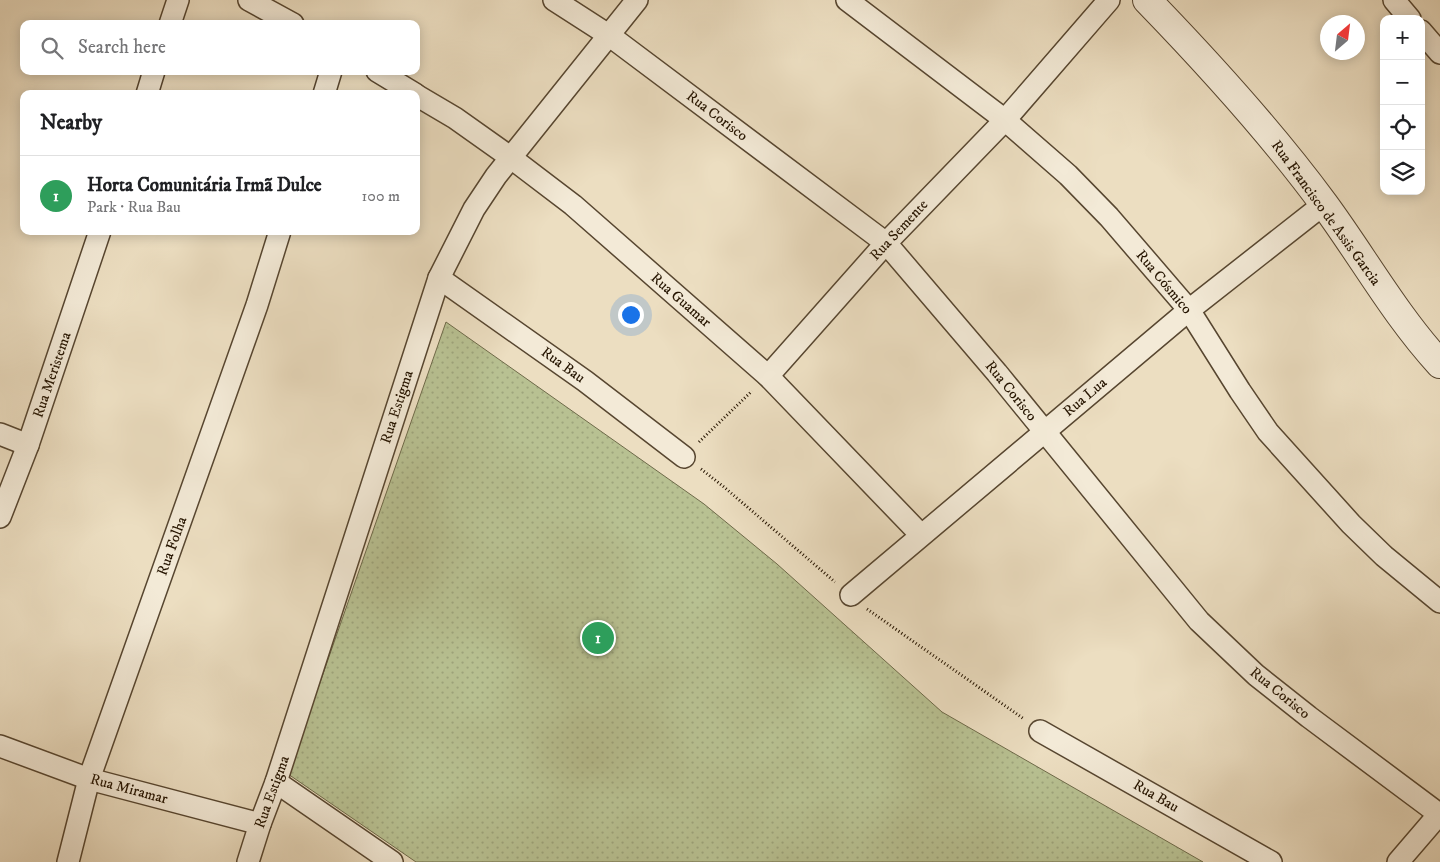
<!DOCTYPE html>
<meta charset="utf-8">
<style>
body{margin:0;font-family:"IM FELL DW Pica",serif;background:#f2f2f2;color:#202124}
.controls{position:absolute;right:15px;top:15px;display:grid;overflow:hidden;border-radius:10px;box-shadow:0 2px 12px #0003}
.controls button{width:45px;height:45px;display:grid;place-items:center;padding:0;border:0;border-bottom:1px solid #e0e0e0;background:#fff;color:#202124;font:25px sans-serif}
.compass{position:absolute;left:1320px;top:15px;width:45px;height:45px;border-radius:50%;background:#fff;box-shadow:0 2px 12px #0003;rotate:28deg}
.you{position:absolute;left:630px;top:314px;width:18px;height:18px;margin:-12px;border:4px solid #fff;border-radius:50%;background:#1a73e8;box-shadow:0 0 0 8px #1a73e833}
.badge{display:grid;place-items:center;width:32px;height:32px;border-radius:50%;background:#8f2418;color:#fff;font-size:16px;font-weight:700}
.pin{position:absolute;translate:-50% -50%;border:2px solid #fff;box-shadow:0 1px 5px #0006}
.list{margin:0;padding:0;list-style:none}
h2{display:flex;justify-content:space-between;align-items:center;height:65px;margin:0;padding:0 20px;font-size:21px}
h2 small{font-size:16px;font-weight:400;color:#757577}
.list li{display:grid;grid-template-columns:32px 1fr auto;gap:15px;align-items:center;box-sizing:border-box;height:80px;padding:0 20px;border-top:1px solid #e0e0e0}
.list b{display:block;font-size:19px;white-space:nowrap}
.list p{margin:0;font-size:16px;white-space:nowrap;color:#757577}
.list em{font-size:16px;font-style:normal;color:#757577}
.icon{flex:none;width:28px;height:28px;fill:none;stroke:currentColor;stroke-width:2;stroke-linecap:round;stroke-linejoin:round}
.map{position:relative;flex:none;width:1440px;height:862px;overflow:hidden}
.search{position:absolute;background:#fff;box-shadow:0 2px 12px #0003;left:20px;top:20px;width:400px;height:55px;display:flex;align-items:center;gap:12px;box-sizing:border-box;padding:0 18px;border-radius:10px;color:#757577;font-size:19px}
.panel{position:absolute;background:#fff;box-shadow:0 2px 12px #0003;left:20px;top:90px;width:400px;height:145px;border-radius:10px}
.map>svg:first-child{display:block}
</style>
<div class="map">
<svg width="1440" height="862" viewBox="0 0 1440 862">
<defs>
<pattern id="green-dots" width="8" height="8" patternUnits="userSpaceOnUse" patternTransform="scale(1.25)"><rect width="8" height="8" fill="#b8c192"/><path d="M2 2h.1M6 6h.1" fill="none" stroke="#9ea57c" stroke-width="1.8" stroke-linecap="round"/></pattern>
</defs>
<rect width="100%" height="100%" fill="#ecdec1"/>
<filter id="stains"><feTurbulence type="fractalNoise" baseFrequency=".004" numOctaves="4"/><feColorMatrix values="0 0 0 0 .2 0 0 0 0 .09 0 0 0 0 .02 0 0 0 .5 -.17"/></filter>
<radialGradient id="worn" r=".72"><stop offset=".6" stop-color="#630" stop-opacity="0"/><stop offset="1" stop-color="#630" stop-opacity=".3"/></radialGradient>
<polygon fill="url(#green-dots)" stroke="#6e6a49" points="446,322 704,504 777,564 942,712 1203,862 416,862 288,774"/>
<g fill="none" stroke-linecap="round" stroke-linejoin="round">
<g stroke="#574630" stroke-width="24">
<g id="minor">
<polyline points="249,0 293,24"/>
<polyline points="554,0 610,36 886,243 997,373 1199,621 1256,675 1309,717 1439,814"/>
<polyline points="847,0 1005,120 1068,175 1109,217 1189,310 1240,391 1268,432 1351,524 1384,556 1440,602"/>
<polyline points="1394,0 1410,19"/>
<polyline points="170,24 178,0"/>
<polyline points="1421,31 1440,53"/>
<polyline points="377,71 415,94"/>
<polyline points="147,94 154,71"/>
<polyline points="324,94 331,71"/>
<polyline points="416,95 455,118 510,157 573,205 768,376 921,535"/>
<polyline points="439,278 585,381 684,457"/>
<polyline points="768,376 886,243 1005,120 1109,0"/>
<polyline points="0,434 28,445"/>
<polyline points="0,517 28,445 100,231"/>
<polyline points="851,595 1189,310 1324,204"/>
<polyline points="1040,731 1271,862"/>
<polyline points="0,746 89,779 260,824"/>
<polyline points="276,782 392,862"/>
<polyline points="68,862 89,779 257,305 280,231"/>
<polyline points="248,862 260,824 276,782 439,278 474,209 496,176 637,0"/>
<polyline points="1398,862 1440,813"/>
</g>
</g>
<g stroke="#574630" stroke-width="30">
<path id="tertiary" d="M1147,0c62,64 124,132 177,204 39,53 71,111 116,160"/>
</g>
<g stroke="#251400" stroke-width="3" stroke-dasharray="1 2.5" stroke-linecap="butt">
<polyline points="699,442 752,391"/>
<polyline points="701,469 724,487 835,582"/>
<polyline points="867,609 1024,719"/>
</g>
<use href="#minor" stroke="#f3ead7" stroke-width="21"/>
<use href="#tertiary" stroke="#f3ead7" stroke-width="28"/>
</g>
<g text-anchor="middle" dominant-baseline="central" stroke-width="4" stroke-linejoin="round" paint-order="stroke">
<g font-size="15" fill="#251400" stroke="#f3ead7">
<text transform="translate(717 116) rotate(37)">Rua Corisco</text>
<text transform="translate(1326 213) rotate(54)">Rua Francisco de Assis Garcia</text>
<text transform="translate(899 230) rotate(-47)">Rua Semente</text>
<text transform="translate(1164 282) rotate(50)">Rua Cósmico</text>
<text transform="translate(681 300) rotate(41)">Rua Guamar</text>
<text transform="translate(563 365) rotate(36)">Rua Bau</text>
<text transform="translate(52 375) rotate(-71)">Rua Meristema</text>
<text transform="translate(1011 391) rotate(51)">Rua Corisco</text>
<text transform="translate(1085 397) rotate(-40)">Rua Lua</text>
<text transform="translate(397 407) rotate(-72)">Rua Estigma</text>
<text transform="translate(172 546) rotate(-70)">Rua Folha</text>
<text transform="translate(1280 693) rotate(39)">Rua Corisco</text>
<text transform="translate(129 789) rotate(15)">Rua Miramar</text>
<text transform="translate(272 792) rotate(-70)">Rua Estigma</text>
<text transform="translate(1156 796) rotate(30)">Rua Bau</text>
</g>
</g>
<rect width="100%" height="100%" filter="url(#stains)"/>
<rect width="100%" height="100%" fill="url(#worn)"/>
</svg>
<div class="controls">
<button>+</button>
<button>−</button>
<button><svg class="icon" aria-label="locate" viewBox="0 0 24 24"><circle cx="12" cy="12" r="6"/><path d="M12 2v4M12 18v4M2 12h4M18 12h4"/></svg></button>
<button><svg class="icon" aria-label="layers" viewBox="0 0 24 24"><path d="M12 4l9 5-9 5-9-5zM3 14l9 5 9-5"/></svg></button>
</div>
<svg class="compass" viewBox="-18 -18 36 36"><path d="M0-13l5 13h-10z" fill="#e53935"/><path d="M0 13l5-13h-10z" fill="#757577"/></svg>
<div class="you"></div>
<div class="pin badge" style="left:598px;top:638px;background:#2e9e5b">1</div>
<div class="search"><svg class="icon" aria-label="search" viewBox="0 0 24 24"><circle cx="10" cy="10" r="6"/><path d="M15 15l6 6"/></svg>Search here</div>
<section class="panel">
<h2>Nearby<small></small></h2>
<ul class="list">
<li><span class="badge" style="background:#2e9e5b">1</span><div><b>Horta Comunitária Irmã Dulce</b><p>Park · Rua Bau</p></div><em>100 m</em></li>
</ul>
</section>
</div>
